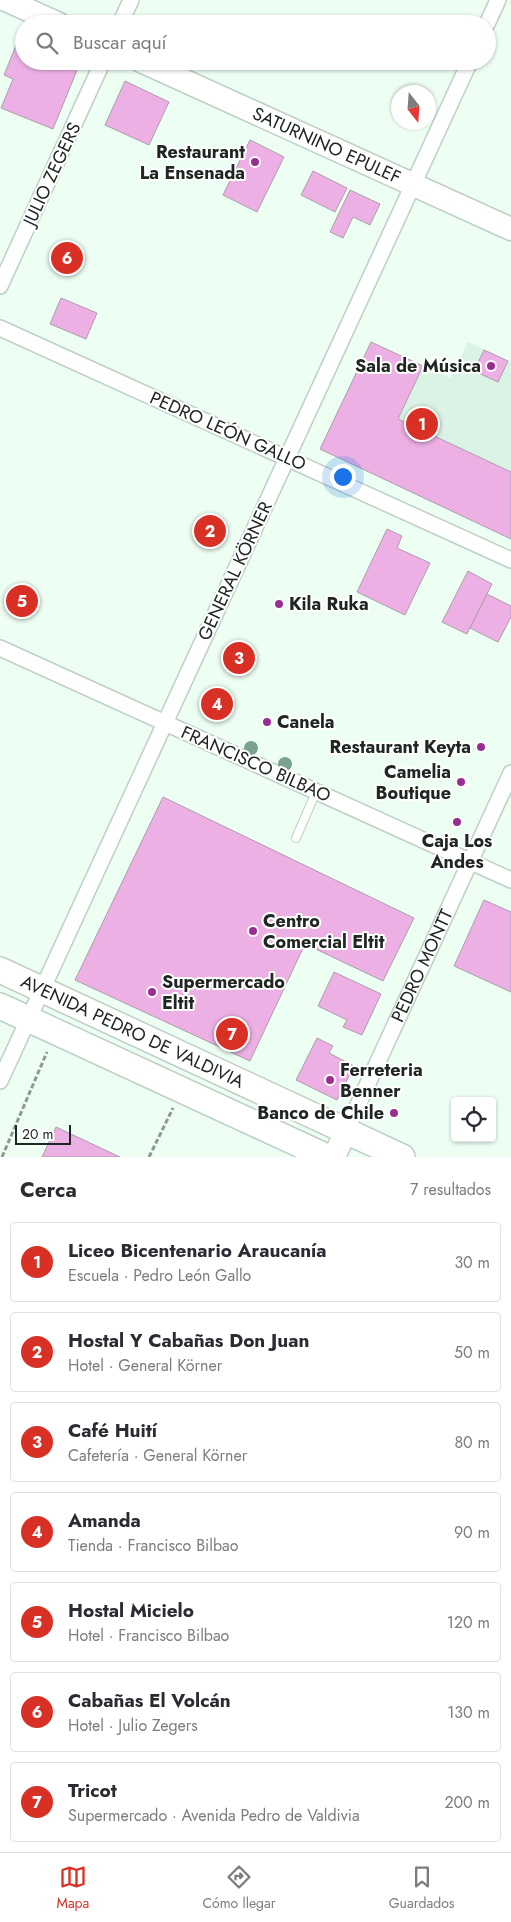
<!DOCTYPE html>
<html lang="es">
<meta charset="utf-8">
<style>
body{margin:0;font-family:Jost,sans-serif;background:#f2f2f3;color:#2b2b33}
.controls{position:absolute;right:15px;bottom:15px;display:grid;overflow:hidden;border-radius:5px;box-shadow:0 1px 4px #0004}
.controls button{width:45px;height:45px;display:grid;place-items:center;padding:0;border:0;border-bottom:1px solid #e1e1e2;background:#fff;color:#2b2b33;font:25px sans-serif}
.compass{position:absolute;left:391px;top:85px;width:45px;height:45px;border-radius:50%;background:#fff;box-shadow:0 1px 4px #0004;rotate:163deg}
.scale{position:absolute;left:15px;bottom:12px;width:56px;box-sizing:border-box;padding-left:5px;border:2px solid #202622;border-top:0;font-size:14px;line-height:18px;white-space:nowrap;color:#202622;-webkit-text-stroke:4px #fff;paint-order:stroke}
.you{position:absolute;left:342px;top:476px;width:18px;height:18px;margin:-12px;border:4px solid #fff;border-radius:50%;background:#1a73e8;box-shadow:0 0 0 8px #1a73e833}
.badge{display:grid;place-items:center;width:32px;height:32px;border-radius:50%;background:#d93025;color:#fff;font-size:16px;font-weight:700}
.pin{position:absolute;translate:-50% -50%;border:2px solid #fff;box-shadow:0 1px 5px #0006}
.list{margin:0;padding:0;list-style:none}
h2{display:flex;justify-content:space-between;align-items:center;height:65px;margin:0;padding:0 20px;font-size:21px}
h2 small{font-size:16px;font-weight:400;color:#7c7c81}
.list li{display:grid;grid-template-columns:32px 1fr auto;gap:15px;align-items:center;box-sizing:border-box;height:80px;margin:0 10px 10px;padding:0 10px;border:1px solid #e1e1e2;border-radius:5px}
.list b{display:block;font-size:19px;white-space:nowrap}
.list p{margin:0;font-size:16px;white-space:nowrap;color:#7c7c81}
.list em{font-size:16px;font-style:normal;color:#7c7c81}
.icon{flex:none;width:28px;height:28px;fill:none;stroke:currentColor;stroke-width:2;stroke-linecap:round;stroke-linejoin:round}
.map{position:relative;flex:none;width:511px;height:1157px;overflow:hidden}
.search{position:absolute;background:#fff;box-shadow:0 1px 4px #0004;left:15px;right:15px;top:15px;height:55px;display:flex;align-items:center;gap:12px;box-sizing:border-box;padding:0 18px;border-radius:28px;color:#7c7c81;font-size:19px}
.sheet{height:695px;background:#fff}
nav{display:flex;justify-content:space-around;align-items:center;box-sizing:border-box;height:70px;border-top:1px solid #e1e1e2;background:#fff;font-size:14px;color:#7c7c81}
nav a{display:grid;justify-items:center;gap:2px}
nav .on{color:#d93025}
.map>svg:first-child{display:block}
</style>
<div class="map">
<svg width="511" height="1157" viewBox="0 0 511 1157">
<rect width="100%" height="100%" fill="#edfef3"/>
<polygon fill="#dbf3e4" points="371,342 450,378 468,342 511,362 511,539 320,449"/>
<g fill="#ecb0e5" stroke="#ab9eaa">
<polygon points="19,38 24,40 24,61 75,61 80,63 53,129 1,108 13,79 4,75"/>
<polygon points="125,81 169,102 149,145 105,125"/>
<polygon points="250,140 284,157 257,212 223,195"/>
<polygon points="313,171 347,188 335,212 301,195"/>
<polygon points="350,190 380,204 370,225 353,217 343,238 330,232"/>
<polygon points="61,298 97,313 86,339 50,324"/>
<polygon points="371,342 423,366 398,419 511,472 511,539 320,449"/>
<polygon points="484,350 508,361 498,382 474,371"/>
<polygon points="387,529 402,536 397,548 430,563 405,615 357,592"/>
<polygon points="468,571 492,584 467,634 442,622"/>
<polygon points="487,594 511,606 511,617 498,642 470,628"/>
<polygon points="163,797 414,918 383,981 305,944 250,1061 75,980"/>
<polygon points="484,900 511,912 511,992 454,966"/>
<polygon points="334,972 381,994 362,1035 343,1027 347,1020 318,1006"/>
<polygon points="317,1038 333,1046 329,1053 354,1066 337,1100 296,1080"/>
<polygon points="56,1127 120,1157 42,1157"/>
</g>
<g fill="none" stroke-linecap="round" stroke-linejoin="round">
<g stroke="#becfc5" stroke-width="10">
<polyline id="service" points="296,838 316,792"/>
</g>
<g stroke="#becfc5" stroke-width="18">
<g id="minor">
<polyline points="120,24 131,0"/>
<polyline points="487,24 498,0"/>
<polyline points="0,286 103,61"/>
<polyline points="0,328 511,560"/>
<polyline points="0,648 511,880"/>
<polyline points="0,1081 470,61"/>
<path id="s1" d="M346,1131l165,-358"/>
</g>
</g>
<g stroke="#becfc5" stroke-width="25">
<g id="secondary">
<polyline points="6,0 59,24"/>
<path id="s2" d="M141,61l370,168"/>
<polyline points="334,1157 346,1131"/>
</g>
</g>
<g stroke="#becfc5" stroke-width="28">
<g id="primary">
<path id="s3" d="M0,970l402,187"/>
<polyline points="0,1006 327,1157"/>
</g>
</g>
<g stroke="#8e9992" stroke-width="3" stroke-dasharray="5 2.5" stroke-linecap="butt">
<polyline points="2,1157 47,1052"/>
<polyline points="149,1157 173,1108"/>
</g>
<use href="#service" stroke="#fff" stroke-width="8"/>
<use href="#minor" stroke="#fff" stroke-width="15"/>
<use href="#secondary" stroke="#fff" stroke-width="22"/>
<use href="#primary" stroke="#fff" stroke-width="25"/>
</g>
<g fill="#7ba28e">
<circle cx="251" cy="748" r="7"/>
<circle cx="285" cy="764" r="7"/>
</g>
<g fill="#982e91" stroke="#fff" stroke-width="2">
<circle cx="255" cy="162" r="5"/>
<circle cx="491" cy="366" r="5"/>
<circle cx="279" cy="604" r="5"/>
<circle cx="267" cy="722" r="5"/>
<circle cx="481" cy="747" r="5"/>
<circle cx="461" cy="782" r="5"/>
<circle cx="457" cy="822" r="5"/>
<circle cx="253" cy="931" r="5"/>
<circle cx="152" cy="992" r="5"/>
<circle cx="330" cy="1080" r="5"/>
<circle cx="394" cy="1113" r="5"/>
</g>
<g text-anchor="middle" dominant-baseline="central" stroke-width="4" stroke-linejoin="round" paint-order="stroke">
<g font-size="18" fill="#202622" stroke="#fff">
<text stroke="none"><textPath href="#s2" startOffset="204">SATURNINO EPULEF</textPath></text>
<text transform="translate(52 174) rotate(-65)">JULIO ZEGERS</text>
<text transform="translate(228 431) rotate(24)">PEDRO LEÓN GALLO</text>
<text transform="translate(235 571) rotate(-65)">GENERAL KÖRNER</text>
<text transform="translate(256 764) rotate(24)">FRANCISCO BILBAO</text>
<text stroke="none"><textPath href="#s1" startOffset="182">PEDRO MONTT</textPath></text>
<text stroke="none"><textPath href="#s3" startOffset="146">AVENIDA PEDRO DE VALDIVIA</textPath></text>
</g>
<g font-size="18" font-weight="bold" fill="#202622" stroke="#fff" text-anchor="end">
<text x="245" y="152">Restaurant<tspan x="245" dy="21">La Ensenada</tspan></text>
<text x="481" y="366">Sala de Música</text>
<text x="289" y="604" text-anchor="start">Kila Ruka</text>
<text x="277" y="722" text-anchor="start">Canela</text>
<text x="471" y="747">Restaurant Keyta</text>
<text x="451" y="772">Camelia<tspan x="451" dy="21">Boutique</tspan></text>
<text x="457" y="841" text-anchor="middle">Caja Los<tspan x="457" dy="21">Andes</tspan></text>
<text x="263" y="921" text-anchor="start">Centro<tspan x="263" dy="21">Comercial Eltit</tspan></text>
<text x="162" y="982" text-anchor="start">Supermercado<tspan x="162" dy="21">Eltit</tspan></text>
<text x="340" y="1070" text-anchor="start">Ferreteria<tspan x="340" dy="21">Benner</tspan></text>
<text x="384" y="1113">Banco de Chile</text>
</g>
</g>
</svg>
<div class="controls">
<button><svg class="icon" aria-label="locate" viewBox="0 0 24 24"><circle cx="12" cy="12" r="6"/><path d="M12 2v4M12 18v4M2 12h4M18 12h4"/></svg></button>
</div>
<svg class="compass" viewBox="-18 -18 36 36"><path d="M0-13l5 13h-10z" fill="#e53935"/><path d="M0 13l5-13h-10z" fill="#7c7c81"/></svg>
<div class="scale">20 m</div>
<div class="you"></div>
<div class="pin badge" style="left:422px;top:424px">1</div>
<div class="pin badge" style="left:210px;top:531px">2</div>
<div class="pin badge" style="left:239px;top:658px">3</div>
<div class="pin badge" style="left:217px;top:704px">4</div>
<div class="pin badge" style="left:22px;top:601px">5</div>
<div class="pin badge" style="left:67px;top:258px">6</div>
<div class="pin badge" style="left:232px;top:1034px">7</div>
<div class="search"><svg class="icon" aria-label="search" viewBox="0 0 24 24"><circle cx="10" cy="10" r="6"/><path d="M15 15l6 6"/></svg>Buscar aquí</div>
</div>
<section class="sheet">
<h2>Cerca<small>7 resultados</small></h2>
<ul class="list">
<li><span class="badge">1</span><div><b>Liceo Bicentenario Araucanía</b><p>Escuela · Pedro León Gallo</p></div><em>30 m</em></li>
<li><span class="badge">2</span><div><b>Hostal Y Cabañas Don Juan</b><p>Hotel · General Körner</p></div><em>50 m</em></li>
<li><span class="badge">3</span><div><b>Café Huití</b><p>Cafetería · General Körner</p></div><em>80 m</em></li>
<li><span class="badge">4</span><div><b>Amanda</b><p>Tienda · Francisco Bilbao</p></div><em>90 m</em></li>
<li><span class="badge">5</span><div><b>Hostal Micielo</b><p>Hotel · Francisco Bilbao</p></div><em>120 m</em></li>
<li><span class="badge">6</span><div><b>Cabañas El Volcán</b><p>Hotel · Julio Zegers</p></div><em>130 m</em></li>
<li><span class="badge">7</span><div><b>Tricot</b><p>Supermercado · Avenida Pedro de Valdivia</p></div><em>200 m</em></li>
</ul>
</section>
<nav>
<a class="on"><svg class="icon" aria-label="map" viewBox="0 0 24 24"><path d="M3 6l6-2 6 2 6-2v14l-6 2-6-2-6 2zM9 4v14M15 6v14"/></svg>Mapa</a>
<a><svg class="icon" aria-label="directions" viewBox="0 0 24 24"><path d="M12 3l9 9-9 9-9-9zM9 14v-3h6M13 9l2 2-2 2"/></svg>Cómo llegar</a>
<a><svg class="icon" aria-label="saved" viewBox="0 0 24 24"><path d="M7 4h10v16l-5-4-5 4z"/></svg>Guardados</a>
</nav>
